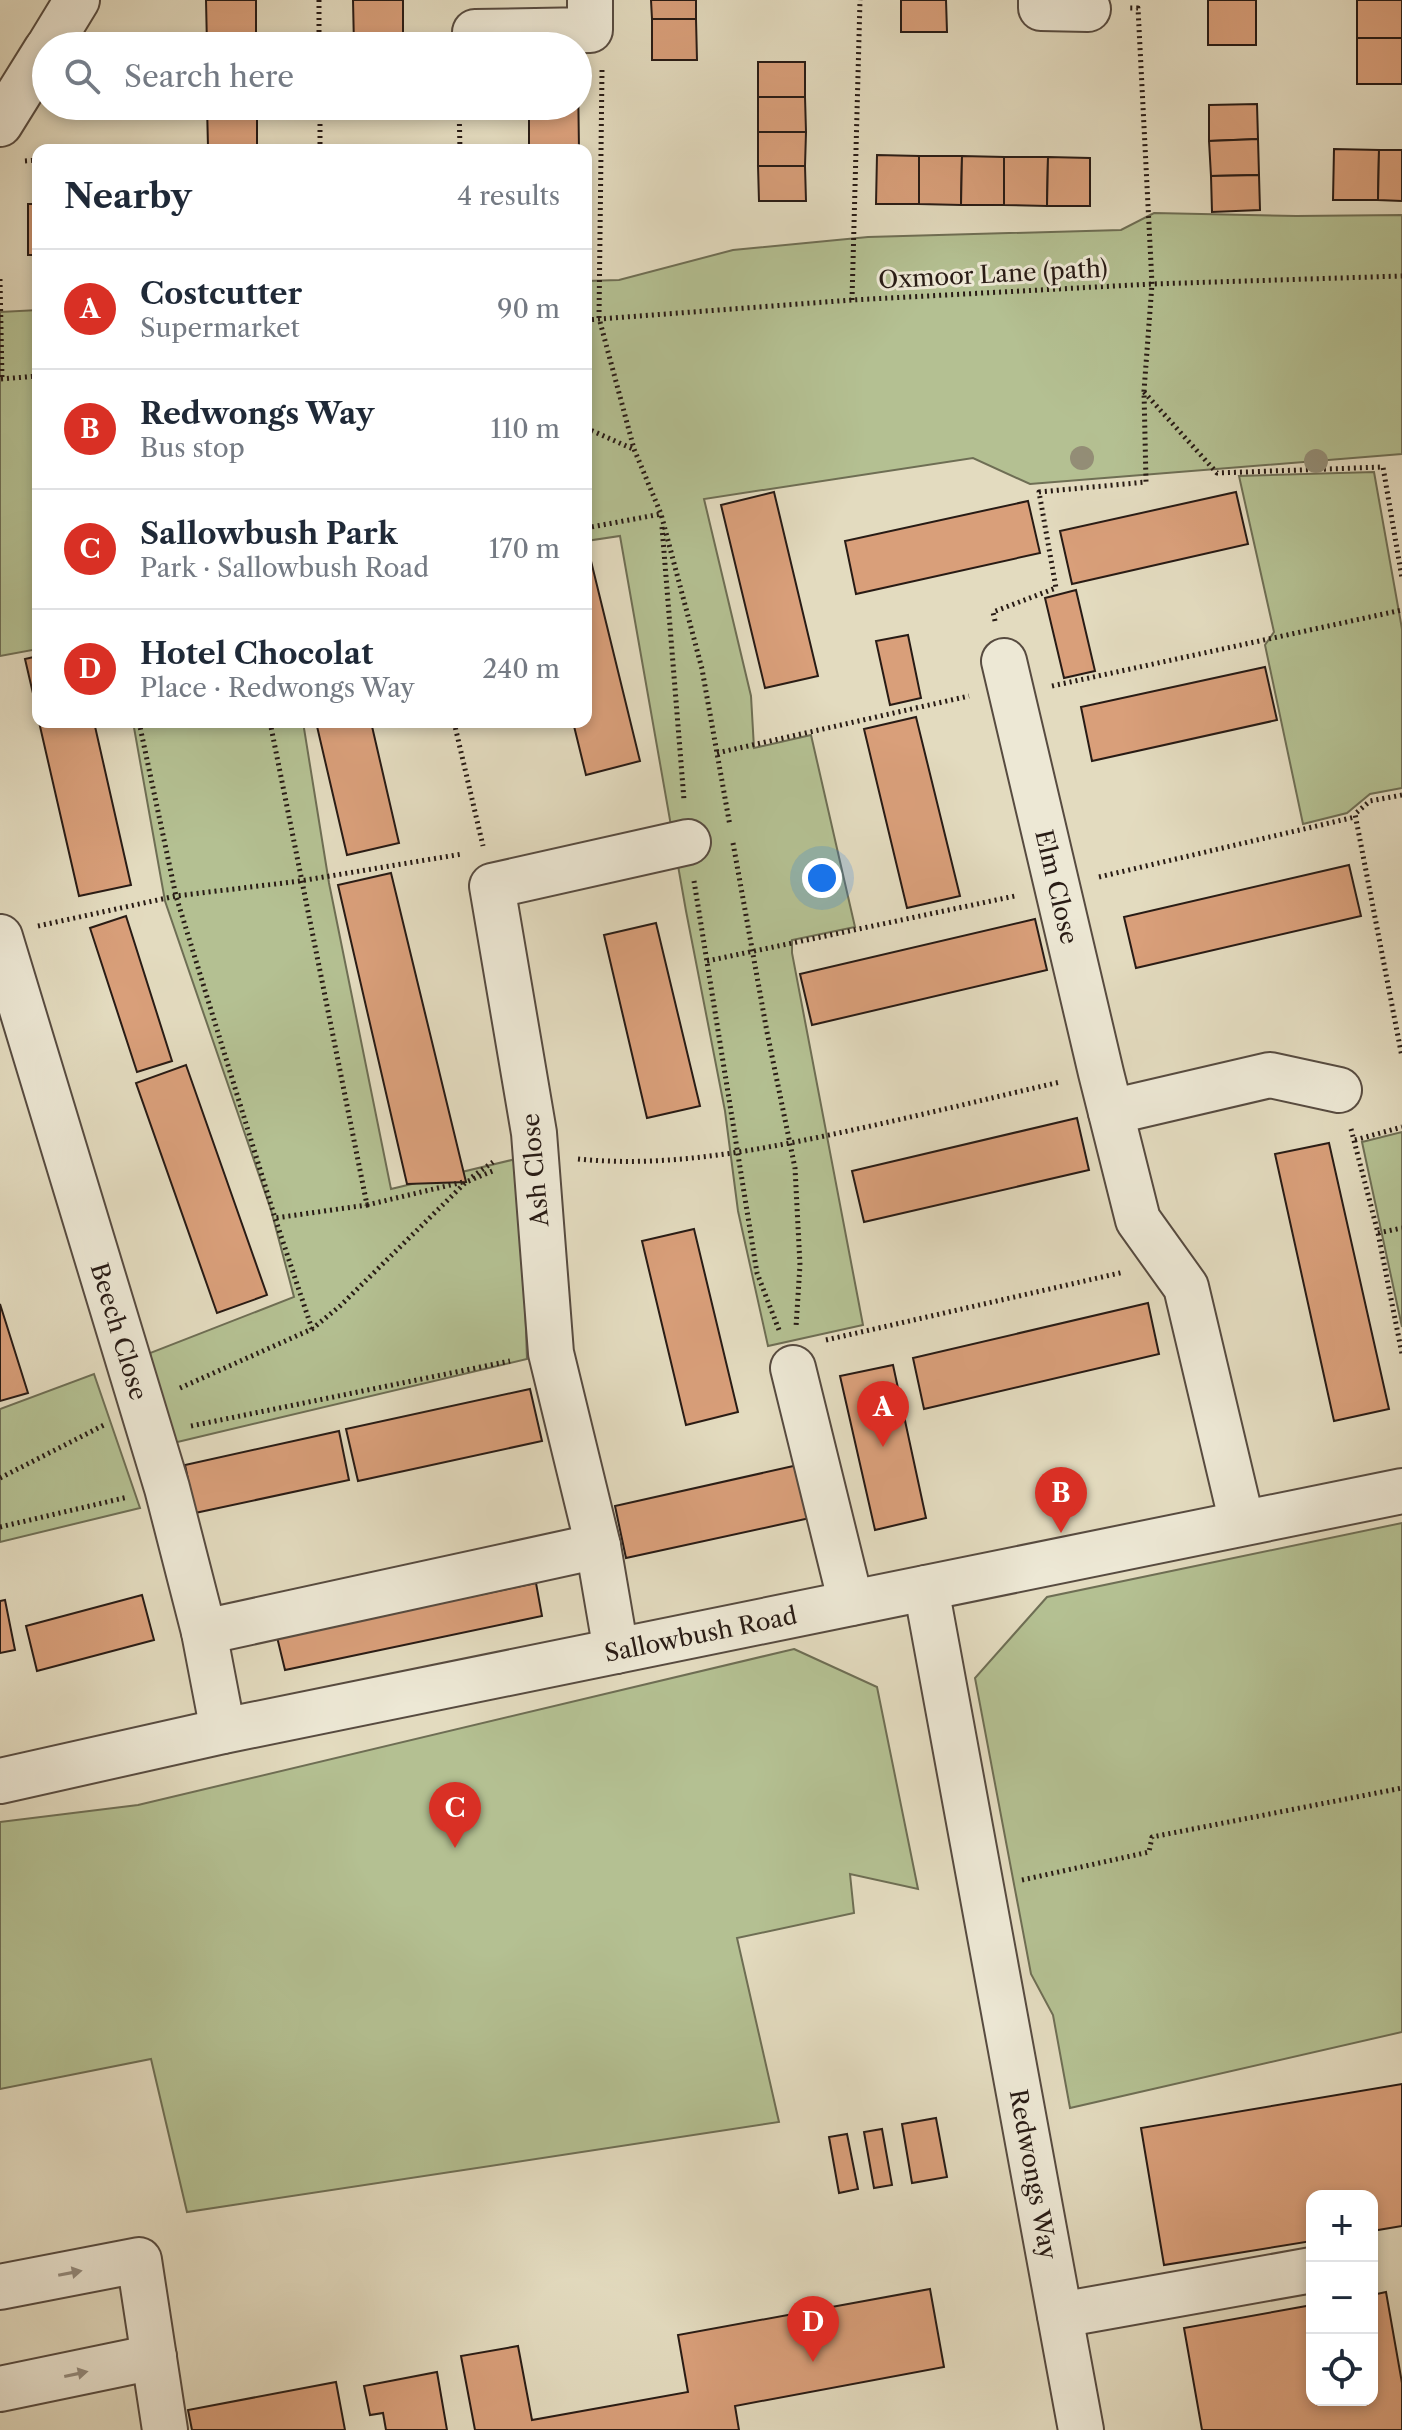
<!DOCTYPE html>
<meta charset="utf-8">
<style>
body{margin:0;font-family:"Libre Caslon Text",serif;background:#f6f6f7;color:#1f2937}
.controls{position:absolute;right:24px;bottom:24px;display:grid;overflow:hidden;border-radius:16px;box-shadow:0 4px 12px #0003}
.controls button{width:72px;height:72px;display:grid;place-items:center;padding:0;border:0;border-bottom:2px solid #e0e1e3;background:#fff;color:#1f2937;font:40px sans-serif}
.you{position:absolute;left:822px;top:878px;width:28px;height:28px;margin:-20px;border:6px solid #fff;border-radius:50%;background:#1a73e8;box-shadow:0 0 0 12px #1a73e833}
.badge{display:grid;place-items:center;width:52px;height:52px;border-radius:50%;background:#d93025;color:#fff;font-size:26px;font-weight:700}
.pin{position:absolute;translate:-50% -66px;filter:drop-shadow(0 2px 4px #0008)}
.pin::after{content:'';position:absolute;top:42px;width:28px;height:24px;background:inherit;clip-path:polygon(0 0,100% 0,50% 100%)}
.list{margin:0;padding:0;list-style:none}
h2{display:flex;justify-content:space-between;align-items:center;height:104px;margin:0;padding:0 32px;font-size:34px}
h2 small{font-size:26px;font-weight:400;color:#747a83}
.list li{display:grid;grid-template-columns:52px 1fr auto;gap:24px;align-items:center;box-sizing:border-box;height:120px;padding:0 32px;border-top:2px solid #e0e1e3}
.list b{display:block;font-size:30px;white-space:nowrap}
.list p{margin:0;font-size:26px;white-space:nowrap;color:#747a83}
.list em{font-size:26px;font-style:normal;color:#747a83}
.icon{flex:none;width:44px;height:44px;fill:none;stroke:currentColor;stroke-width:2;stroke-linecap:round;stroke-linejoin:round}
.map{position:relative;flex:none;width:1402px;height:2430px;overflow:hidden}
.search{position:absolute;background:#fff;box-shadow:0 4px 12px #0003;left:32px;top:32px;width:560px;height:88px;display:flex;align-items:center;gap:20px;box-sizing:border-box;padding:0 28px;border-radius:44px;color:#747a83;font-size:30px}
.panel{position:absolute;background:#fff;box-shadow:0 4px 12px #0003;left:32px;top:144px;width:560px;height:584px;border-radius:16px}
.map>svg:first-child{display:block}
</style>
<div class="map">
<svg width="1402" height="2430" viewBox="0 0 1402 2430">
<rect width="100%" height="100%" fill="#e3dbbf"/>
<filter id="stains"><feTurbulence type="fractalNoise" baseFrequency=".0025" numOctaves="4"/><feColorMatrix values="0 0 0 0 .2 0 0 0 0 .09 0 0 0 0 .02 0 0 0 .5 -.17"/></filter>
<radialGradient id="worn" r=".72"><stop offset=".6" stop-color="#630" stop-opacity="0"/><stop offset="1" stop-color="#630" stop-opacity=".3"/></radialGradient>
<g fill="#b4c092" stroke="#6e6e54" stroke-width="2">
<polygon points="1154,213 1296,216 1402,215 1402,454 1030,484 973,458 704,499 751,696 754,748 811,735 855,927 792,940 792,953 863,1325 768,1346 738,1211 725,1111 686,911 620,536 586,541 586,281 619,280 733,250 868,237 1121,230"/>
<polygon points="38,310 38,649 0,656 0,312"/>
<polygon points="1374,472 1402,629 1402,788 1370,794 1347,813 1303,824 1265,645 1274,632 1239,476"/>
<polygon points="133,722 303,722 329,883 391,1189 520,1158 527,1359 169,1444 150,1353 294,1297 271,1210 165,901"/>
<polygon points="1402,1132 1402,1327 1362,1142"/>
<polygon points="94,1374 140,1508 0,1542 0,1409"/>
<polygon points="1402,1523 1402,2032 1070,2108 1053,2015 1031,1974 975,1678 1047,1597"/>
<polygon points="794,1649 877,1687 918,1889 850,1874 854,1913 737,1938 779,2122 187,2212 151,2059 0,2089 0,1822 138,1805"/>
</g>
<g fill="#d99f7a" stroke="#281b15" stroke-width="2">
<polygon points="206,0 256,0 256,46 207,46"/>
<polygon points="353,0 403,0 403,46 354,46"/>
<polygon points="651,0 696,0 696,19 652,19"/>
<polygon points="901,0 946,0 947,32 901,32"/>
<rect x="1208" y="0" width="48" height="45"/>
<rect x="1357" y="0" width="45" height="38"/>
<polygon points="652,19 696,19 697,60 652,60"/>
<rect x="1357" y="38" width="45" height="46"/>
<rect x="758" y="62" width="47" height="35"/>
<polygon points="578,78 579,150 529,150 529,106 578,106"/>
<polygon points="758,97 805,97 806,132 758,132"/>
<polygon points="1257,104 1258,139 1209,141 1209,105"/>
<polygon points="207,106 257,106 257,146 208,147"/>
<rect x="356" y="106" width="47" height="6"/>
<polygon points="758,132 806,132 805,166 758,166"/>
<polygon points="1258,139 1259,175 1211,176 1209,141"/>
<polygon points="1334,149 1379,150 1378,200 1333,200"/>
<polygon points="1379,150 1402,150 1402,201 1378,200"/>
<polygon points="877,155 919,156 919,204 876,204"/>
<polygon points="919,156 962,156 961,205 919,204"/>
<polygon points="962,156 1004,157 1004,205 961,205"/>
<polygon points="1004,157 1048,157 1047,206 1004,205"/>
<polygon points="1048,157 1090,158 1090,206 1047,206"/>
<polygon points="758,166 805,166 806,201 759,201"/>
<polygon points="1259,175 1260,210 1212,212 1211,176"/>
<rect x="28" y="204" width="10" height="51"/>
<polygon points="774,492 818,676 765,688 721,505"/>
<polygon points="1236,492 1248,544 1072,584 1060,531"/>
<polygon points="1028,501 1040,553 856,594 845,541"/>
<polygon points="591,561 640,761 586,775 573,722 586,722 586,562"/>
<polygon points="1076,590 1095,671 1064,678 1045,598"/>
<polygon points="908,635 921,698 890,705 876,641"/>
<polygon points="38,656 38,715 25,659"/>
<polygon points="1265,667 1277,720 1092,761 1081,707"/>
<polygon points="916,717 960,896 907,908 864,729"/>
<polygon points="39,722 94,722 131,885 79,896"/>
<polygon points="316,722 371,722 399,843 347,855"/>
<polygon points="1349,865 1361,916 1136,968 1124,917"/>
<polygon points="391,873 466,1182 407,1184 338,885"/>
<polygon points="126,916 172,1061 137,1072 90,928"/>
<polygon points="1035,919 1047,970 812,1025 800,974"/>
<polygon points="656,923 700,1106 647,1118 604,935"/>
<polygon points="186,1065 267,1295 217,1313 136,1083"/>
<polygon points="1077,1118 1089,1170 864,1222 852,1171"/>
<polygon points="1329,1143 1389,1409 1334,1421 1275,1154"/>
<polygon points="694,1229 738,1412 686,1425 642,1241"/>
<polygon points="1148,1303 1159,1354 924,1409 913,1358"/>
<polygon points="0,1304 28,1393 0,1401"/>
<polygon points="893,1365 926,1518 875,1530 840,1376"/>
<polygon points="530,1389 542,1441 358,1481 346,1429"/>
<polygon points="339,1431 349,1480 195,1513 185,1465"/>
<polygon points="798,1465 810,1518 626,1558 615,1506"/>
<polygon points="536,1583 542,1616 285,1670 277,1637"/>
<polygon points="142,1595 154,1640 37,1671 26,1626"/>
<polygon points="5,1600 15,1650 0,1653 0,1601"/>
<polygon points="1402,2084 1402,2226 1372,2231 1372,2196 1312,2196 1312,2241 1164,2265 1141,2128"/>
<polygon points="936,2118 947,2177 912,2183 902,2124"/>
<polygon points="882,2129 892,2185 874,2188 864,2132"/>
<polygon points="847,2134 858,2189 839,2193 829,2137"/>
<polygon points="930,2289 944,2367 735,2406 739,2430 475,2430 461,2356 518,2346 532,2420 688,2392 678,2335"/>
<polygon points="1386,2292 1402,2383 1402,2430 1202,2430 1184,2328 1312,2305 1312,2400 1372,2400 1372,2295"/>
<polygon points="437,2372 447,2430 386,2430 383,2413 370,2415 364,2386"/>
<polygon points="336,2382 345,2430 192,2430 188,2410"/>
</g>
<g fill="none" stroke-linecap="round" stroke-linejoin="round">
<g stroke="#574b40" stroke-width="48">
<g id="minor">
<polyline points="1041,0 1041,8 1088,9"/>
<polyline points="475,32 590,30 590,0"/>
<polyline points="49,46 77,0"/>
<polyline points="0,124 46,50"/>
<path id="s1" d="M1004,661l97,412 37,147 48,67 56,236"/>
<path id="s2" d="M0,937l167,551 37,144 19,99"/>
<polyline points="1111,1112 1270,1075 1339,1090"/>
<polyline points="793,1368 851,1603"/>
<path id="s3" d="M926,1588l155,842"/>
<polyline points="204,1632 598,1546"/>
<polyline points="616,1651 598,1546 551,1353 534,1133 492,886 688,842"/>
<path id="s4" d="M0,1781l223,-50 1179,-240"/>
<polyline points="0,2287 139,2260 165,2430"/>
<polyline points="1060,2315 1312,2270"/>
<polyline points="0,2389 154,2357"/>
</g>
</g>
<g stroke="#281b15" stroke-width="5" stroke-dasharray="2 4" stroke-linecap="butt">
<polyline points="319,0 319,46"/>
<polyline points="602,70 599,318 634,449 661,514 702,669 730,826"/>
<polyline points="320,106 320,150"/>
<polyline points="459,106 460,150"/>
<polyline points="25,161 38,160"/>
<polyline points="0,279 2,379"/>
<polyline points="852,300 860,0"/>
<polyline points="586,320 852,300 1152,284 1402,276"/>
<polyline points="1,379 38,376"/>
<polyline points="1144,392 1217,473 1383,467 1402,578"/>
<polyline points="586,428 633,449"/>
<polyline points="662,527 684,800"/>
<polyline points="586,528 661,514 661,517"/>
<polyline points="995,621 993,612 1056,588 1039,492 1146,482 1144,391 1152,284 1138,8 1129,8"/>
<polyline points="1052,686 1402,610"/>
<polyline points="139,722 176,896 275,1218 312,1329"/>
<polyline points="270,722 367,1205 275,1218"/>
<polyline points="454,722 483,846"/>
<polyline points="717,753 969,696"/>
<polyline points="1402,795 1370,801 1355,814 1402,1057"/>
<polyline points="733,843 767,1032 795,1168 800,1265 796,1327"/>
<polyline points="1099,877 1355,817"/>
<polyline points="694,881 757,1273 779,1330"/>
<polyline points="38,926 176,896 300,881 462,854"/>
<polyline points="707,961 1015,896"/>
<polyline points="1351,1129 1378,1233 1402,1354"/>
<polyline points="1355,1140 1402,1127"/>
<path d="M578,1159c81,8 158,-5 237,-21 82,-17 163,-37 245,-56"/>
<polyline points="472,1177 493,1162"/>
<polyline points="367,1205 463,1182"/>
<polyline points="1378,1233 1402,1228"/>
<polyline points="826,1340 1124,1272"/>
<polyline points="180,1388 312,1329 340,1306 466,1182 495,1170"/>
<polyline points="191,1426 510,1361"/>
<polyline points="0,1478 106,1424"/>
<polyline points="0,1527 128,1497"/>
<polyline points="1022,1880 1149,1852 1152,1837 1402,1788"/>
</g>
<use href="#minor" stroke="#ede8d5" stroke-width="44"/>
</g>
<g fill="#938d76">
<circle cx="1082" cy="458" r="12"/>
<circle cx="1316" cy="461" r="12"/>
</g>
<defs><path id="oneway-solid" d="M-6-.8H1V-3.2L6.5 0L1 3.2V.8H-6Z" transform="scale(2)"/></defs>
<g fill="#948c7f">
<use href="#oneway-solid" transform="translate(70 2273) rotate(-11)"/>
<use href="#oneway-solid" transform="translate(76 2374) rotate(-12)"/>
</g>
<g text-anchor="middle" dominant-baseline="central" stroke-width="6" stroke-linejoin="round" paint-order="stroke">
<g font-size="24" fill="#281b15" stroke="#ede8d5">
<text transform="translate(993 274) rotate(-3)">Oxmoor Lane (path)</text>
<text stroke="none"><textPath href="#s1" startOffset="232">Elm Close</textPath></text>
<text transform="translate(535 1170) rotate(-95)">Ash Close</text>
<text stroke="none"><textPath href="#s2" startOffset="412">Beech Close</textPath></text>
<text stroke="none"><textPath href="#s4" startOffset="716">Sallowbush Road</textPath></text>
<text stroke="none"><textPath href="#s3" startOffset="596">Redwongs Way</textPath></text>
</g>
</g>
<rect width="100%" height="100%" filter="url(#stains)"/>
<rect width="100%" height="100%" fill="url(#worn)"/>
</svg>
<div class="controls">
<button>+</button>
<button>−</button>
<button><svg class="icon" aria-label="locate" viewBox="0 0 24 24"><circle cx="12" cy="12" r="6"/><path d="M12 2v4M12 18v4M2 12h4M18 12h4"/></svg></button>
</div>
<div class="you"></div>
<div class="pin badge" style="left:883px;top:1447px">A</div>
<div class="pin badge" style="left:1061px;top:1533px">B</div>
<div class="pin badge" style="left:455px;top:1848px">C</div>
<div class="pin badge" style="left:813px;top:2362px">D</div>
<div class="search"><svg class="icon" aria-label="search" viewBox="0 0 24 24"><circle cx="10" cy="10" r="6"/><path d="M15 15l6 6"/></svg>Search here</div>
<section class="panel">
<h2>Nearby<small>4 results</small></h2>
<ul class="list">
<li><span class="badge">A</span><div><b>Costcutter</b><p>Supermarket</p></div><em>90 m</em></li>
<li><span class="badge">B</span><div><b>Redwongs Way</b><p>Bus stop</p></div><em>110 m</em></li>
<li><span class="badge">C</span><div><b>Sallowbush Park</b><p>Park · Sallowbush Road</p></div><em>170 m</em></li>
<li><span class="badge">D</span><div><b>Hotel Chocolat</b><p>Place · Redwongs Way</p></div><em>240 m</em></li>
</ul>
</section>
</div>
